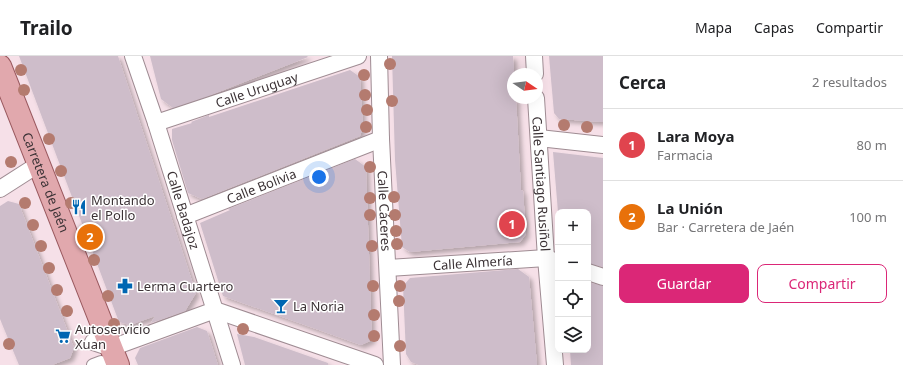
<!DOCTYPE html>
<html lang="es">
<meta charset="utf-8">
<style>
body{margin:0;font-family:"Noto Sans",sans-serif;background:#f2f2f2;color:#202124}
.controls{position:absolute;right:12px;bottom:12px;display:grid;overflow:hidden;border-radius:8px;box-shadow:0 4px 16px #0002}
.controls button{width:36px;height:36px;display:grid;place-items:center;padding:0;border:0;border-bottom:1px solid #e0e0e0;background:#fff;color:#202124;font:20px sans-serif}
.compass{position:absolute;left:507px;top:12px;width:36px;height:36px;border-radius:50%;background:#fff;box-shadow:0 4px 16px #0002;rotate:103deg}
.you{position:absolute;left:319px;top:121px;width:14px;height:14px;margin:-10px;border:3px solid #fff;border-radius:50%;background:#1a73e8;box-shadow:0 0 0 6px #1a73e833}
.badge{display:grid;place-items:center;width:26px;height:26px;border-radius:50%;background:#db2777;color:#fff;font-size:13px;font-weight:700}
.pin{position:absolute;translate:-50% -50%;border:2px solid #fff;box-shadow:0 1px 4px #0006}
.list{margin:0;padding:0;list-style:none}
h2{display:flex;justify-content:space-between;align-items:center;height:52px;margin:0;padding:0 16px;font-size:17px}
h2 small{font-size:13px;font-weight:400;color:#757577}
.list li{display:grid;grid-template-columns:26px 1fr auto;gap:12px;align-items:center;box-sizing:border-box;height:72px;padding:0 16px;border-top:1px solid #e0e0e0}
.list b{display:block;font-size:15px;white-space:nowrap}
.list p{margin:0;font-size:13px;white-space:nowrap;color:#757577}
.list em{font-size:13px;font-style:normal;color:#757577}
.actions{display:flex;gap:8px;padding:12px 16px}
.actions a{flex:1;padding:9px 0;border:1px solid #db2777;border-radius:8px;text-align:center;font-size:14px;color:#db2777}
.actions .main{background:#db2777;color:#fff}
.icon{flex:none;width:22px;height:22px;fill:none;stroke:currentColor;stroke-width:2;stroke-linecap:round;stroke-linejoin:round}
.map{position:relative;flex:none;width:603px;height:309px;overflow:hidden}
header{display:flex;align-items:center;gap:24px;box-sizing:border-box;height:56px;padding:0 20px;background:#fff;border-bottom:1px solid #e0e0e0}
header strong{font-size:19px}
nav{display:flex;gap:22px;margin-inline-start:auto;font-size:14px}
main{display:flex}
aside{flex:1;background:#fff}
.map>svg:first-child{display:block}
</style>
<header>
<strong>Trailo</strong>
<nav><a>Mapa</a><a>Capas</a><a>Compartir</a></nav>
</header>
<main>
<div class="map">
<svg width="603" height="309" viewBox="0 0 603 309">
<defs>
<filter id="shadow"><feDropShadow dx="3.5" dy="3.5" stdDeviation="2" flood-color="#0004"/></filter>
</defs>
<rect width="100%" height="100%" fill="#f6e0e8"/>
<g fill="#cebdca" filter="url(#shadow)">
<polygon points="19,0 118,0 196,237 185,255 151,267 155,260 130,269 119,266"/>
<polygon points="150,0 307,0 308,1 203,42 173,52 161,43"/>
<polygon points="392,0 513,0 514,18 513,42 516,42 521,134 523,135 526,178 520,186 410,196 402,191 395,104"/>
<polygon points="549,0 603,0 603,66 559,63 554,57"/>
<polygon points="350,14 360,21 363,71 360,80 202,143 188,137 172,84 172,73 192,67 191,66 209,59 209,61"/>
<polygon points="553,96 603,102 603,211 588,207 588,156 558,156"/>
<polygon points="355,103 366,111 372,284 361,289 223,240 200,167 230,154 228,153"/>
<polygon points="8,145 19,148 74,292 70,302 52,309 19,309 0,263 0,150"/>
<polygon points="518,213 529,221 537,309 419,309 411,306 406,298 403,230 410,222"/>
<polygon points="588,226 603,230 603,309 571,309 570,294 588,294"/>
<polygon points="197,271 207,275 218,309 138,309 135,302 140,292"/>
<polygon points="237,278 254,281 328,307 328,309 245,309"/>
</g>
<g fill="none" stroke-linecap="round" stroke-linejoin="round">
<g stroke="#9f8c93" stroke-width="14">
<polyline id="pedestrian" points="93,309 101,306"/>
</g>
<g stroke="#9f8c93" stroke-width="18">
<g id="minor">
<path id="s1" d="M133,0l23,67 76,242"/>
<path id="s2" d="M379,0l2,83 11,226"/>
<polyline points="534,0 535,18"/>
<path id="s3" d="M536,42l10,160 9,107"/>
<path id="s4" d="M156,67l202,-67"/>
<polyline points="539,82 603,89"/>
<polyline points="0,133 39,108"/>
<path id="s5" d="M185,160l196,-77"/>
<path id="s6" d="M388,212l158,-10 12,4"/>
<polyline points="588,216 603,221"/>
<polyline points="93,286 111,292 215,254 375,309"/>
</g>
</g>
<g stroke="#9a595f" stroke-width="24">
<g id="primary">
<path id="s7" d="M0,10l118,299"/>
</g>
</g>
<use href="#pedestrian" stroke="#fff" stroke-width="12"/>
<use href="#minor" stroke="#fff" stroke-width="16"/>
<use href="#primary" stroke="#e1a8ad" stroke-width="22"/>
</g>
<g fill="#b47b6f">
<circle cx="390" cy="8" r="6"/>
<circle cx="21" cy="14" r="6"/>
<circle cx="364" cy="19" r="6"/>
<circle cx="24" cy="34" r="6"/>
<circle cx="365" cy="39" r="6"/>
<circle cx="392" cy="45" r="6"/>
<circle cx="367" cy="54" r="6"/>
<circle cx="564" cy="69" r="6"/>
<circle cx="366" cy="71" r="6"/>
<circle cx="587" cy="71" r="6"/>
<circle cx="49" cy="83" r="6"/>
<circle cx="11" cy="106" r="6"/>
<circle cx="370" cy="111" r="6"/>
<circle cx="61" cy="115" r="6"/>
<circle cx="394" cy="141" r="6"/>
<circle cx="370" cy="142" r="6"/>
<circle cx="25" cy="147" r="6"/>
<circle cx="71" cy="147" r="6"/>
<circle cx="370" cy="159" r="6"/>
<circle cx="395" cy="159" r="6"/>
<circle cx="33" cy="169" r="6"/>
<circle cx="396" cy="175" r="6"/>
<circle cx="84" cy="176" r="6"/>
<circle cx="397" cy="188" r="6"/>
<circle cx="41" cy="190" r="6"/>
<circle cx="372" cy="190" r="6"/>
<circle cx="94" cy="204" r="6"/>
<circle cx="49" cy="212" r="6"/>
<circle cx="373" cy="230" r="6"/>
<circle cx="400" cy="230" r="6"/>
<circle cx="57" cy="234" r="6"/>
<circle cx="108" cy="240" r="6"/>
<circle cx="399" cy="245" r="6"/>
<circle cx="67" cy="255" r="6"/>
<circle cx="374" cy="259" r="6"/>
<circle cx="114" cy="268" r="6"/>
<circle cx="243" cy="273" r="6"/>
<circle cx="374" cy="280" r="6"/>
<circle cx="9" cy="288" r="6"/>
<circle cx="400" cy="290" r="6"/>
</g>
<defs>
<g id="restaurant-bare" transform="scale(1.2)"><path d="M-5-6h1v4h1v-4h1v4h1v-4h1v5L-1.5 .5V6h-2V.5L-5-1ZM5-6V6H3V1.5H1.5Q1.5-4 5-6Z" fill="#0066b2" stroke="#fff" stroke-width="2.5" paint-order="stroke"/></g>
<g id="pharmacy-bare" transform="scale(1.2)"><path d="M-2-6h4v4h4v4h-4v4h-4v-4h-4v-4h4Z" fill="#0066b2" stroke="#fff" stroke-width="2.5" paint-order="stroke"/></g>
<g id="bar-bare" transform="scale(1.2)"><path d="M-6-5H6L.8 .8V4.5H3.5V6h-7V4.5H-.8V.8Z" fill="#0066b2" stroke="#fff" stroke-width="2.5" paint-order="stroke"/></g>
<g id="supermarket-bare" transform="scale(1.2)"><path d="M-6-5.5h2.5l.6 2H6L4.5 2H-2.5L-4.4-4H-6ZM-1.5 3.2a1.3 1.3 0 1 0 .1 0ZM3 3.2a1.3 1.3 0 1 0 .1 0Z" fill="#0066b2" stroke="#fff" stroke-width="2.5" paint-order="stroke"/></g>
</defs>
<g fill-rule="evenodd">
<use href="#restaurant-bare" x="79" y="151"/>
<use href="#pharmacy-bare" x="125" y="230"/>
<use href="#bar-bare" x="281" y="250"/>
<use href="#supermarket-bare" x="63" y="280"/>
</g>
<g text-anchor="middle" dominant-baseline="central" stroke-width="3" stroke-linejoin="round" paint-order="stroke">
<g font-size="13" fill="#3b3235" stroke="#fff">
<text stroke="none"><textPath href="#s4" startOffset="106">Calle Uruguay</textPath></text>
<text stroke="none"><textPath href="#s7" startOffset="125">Carretera de Jaén</textPath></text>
<text stroke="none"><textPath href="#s3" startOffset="86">Calle Santiago Rusiñol</textPath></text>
<text stroke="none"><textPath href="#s5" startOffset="82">Calle Bolivia</textPath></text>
<text stroke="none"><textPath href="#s1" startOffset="162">Calle Badajoz</textPath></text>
<text stroke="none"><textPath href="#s2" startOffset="155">Calle Cáceres</textPath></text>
<text stroke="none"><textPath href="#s6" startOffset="85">Calle Almería</textPath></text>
</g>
<g font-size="13" fill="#3b3235" stroke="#fff" text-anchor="start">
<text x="91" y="144">Montando<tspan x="91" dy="15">el Pollo</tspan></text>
<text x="137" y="230">Lerma Cuartero</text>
<text x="293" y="250">La Noria</text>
<text x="75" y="273">Autoservicio<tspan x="75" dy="15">Xuan</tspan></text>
</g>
</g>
</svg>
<div class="controls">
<button>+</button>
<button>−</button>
<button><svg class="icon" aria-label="locate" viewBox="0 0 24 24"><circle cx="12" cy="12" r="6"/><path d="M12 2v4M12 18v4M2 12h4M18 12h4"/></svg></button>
<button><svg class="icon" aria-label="layers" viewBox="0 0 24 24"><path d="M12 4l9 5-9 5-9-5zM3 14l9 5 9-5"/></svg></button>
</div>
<svg class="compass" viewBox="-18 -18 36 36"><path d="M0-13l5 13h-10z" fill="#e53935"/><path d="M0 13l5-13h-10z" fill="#757577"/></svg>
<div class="you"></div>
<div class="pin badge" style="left:512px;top:168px;background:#e0444e">1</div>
<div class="pin badge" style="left:90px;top:181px;background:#e8710a">2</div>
</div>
<aside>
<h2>Cerca<small>2 resultados</small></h2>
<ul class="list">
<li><span class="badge" style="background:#e0444e">1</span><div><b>Lara Moya</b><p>Farmacia</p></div><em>80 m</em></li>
<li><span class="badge" style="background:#e8710a">2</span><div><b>La Unión</b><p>Bar · Carretera de Jaén</p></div><em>100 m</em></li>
</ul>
<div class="actions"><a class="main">Guardar</a><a>Compartir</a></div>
</aside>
</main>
